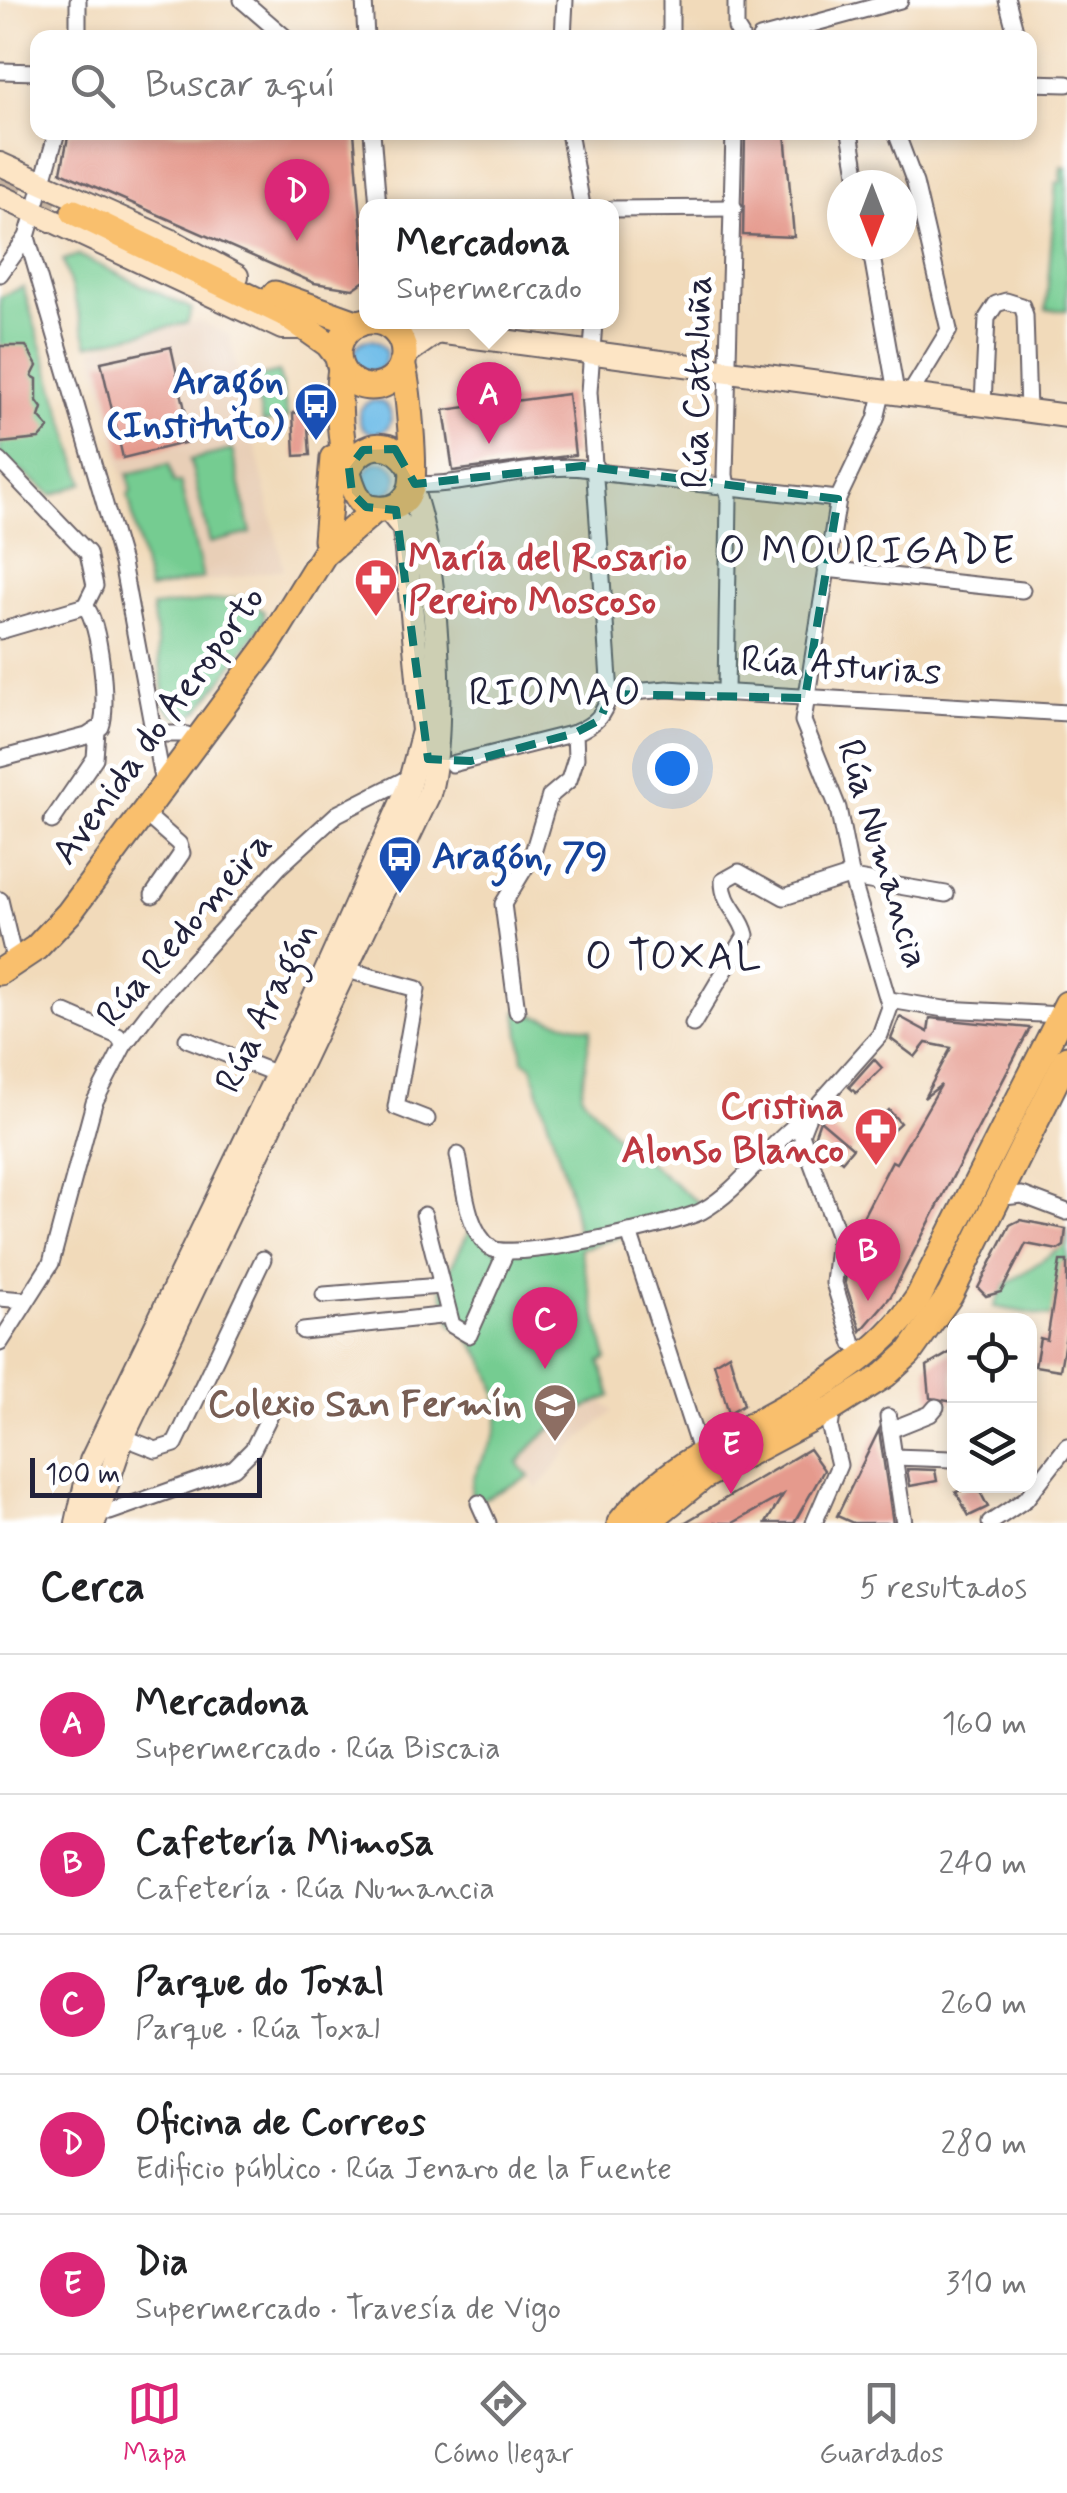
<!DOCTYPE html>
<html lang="es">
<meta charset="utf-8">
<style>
body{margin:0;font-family:Mynerve,sans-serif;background:#f2f2f2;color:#202124}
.controls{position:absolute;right:30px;bottom:30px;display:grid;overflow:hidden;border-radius:20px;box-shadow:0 5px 15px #0003}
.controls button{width:90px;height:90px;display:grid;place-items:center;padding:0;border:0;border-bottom:2px solid #e0e0e0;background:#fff;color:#202124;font:50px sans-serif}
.compass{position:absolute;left:827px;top:170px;width:90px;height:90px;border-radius:50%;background:#fff;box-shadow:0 5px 15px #0003;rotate:180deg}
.scale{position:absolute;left:30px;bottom:25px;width:232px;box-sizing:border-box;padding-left:10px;border:5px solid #22223b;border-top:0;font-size:28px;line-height:35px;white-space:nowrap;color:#22223b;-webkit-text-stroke:8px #fff;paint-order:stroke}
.you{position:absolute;left:672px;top:768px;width:35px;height:35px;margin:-25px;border:8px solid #fff;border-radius:50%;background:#1a73e8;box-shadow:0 0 0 15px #1a73e833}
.badge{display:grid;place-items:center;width:65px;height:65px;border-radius:50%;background:#db2777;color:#fff;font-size:32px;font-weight:700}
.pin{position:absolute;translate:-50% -82px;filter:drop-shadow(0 2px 5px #0008)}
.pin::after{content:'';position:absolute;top:52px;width:35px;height:30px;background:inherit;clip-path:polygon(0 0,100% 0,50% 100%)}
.popup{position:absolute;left:359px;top:199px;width:260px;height:130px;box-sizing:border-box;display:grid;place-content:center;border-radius:20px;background:#fff;filter:drop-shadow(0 2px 8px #0005);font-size:32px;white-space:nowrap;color:#757577}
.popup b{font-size:38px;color:#202124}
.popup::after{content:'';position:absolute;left:50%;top:100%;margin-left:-20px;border:20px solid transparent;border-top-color:#fff}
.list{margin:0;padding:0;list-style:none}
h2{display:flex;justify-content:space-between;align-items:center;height:130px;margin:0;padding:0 40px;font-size:42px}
h2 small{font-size:32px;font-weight:400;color:#757577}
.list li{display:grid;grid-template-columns:65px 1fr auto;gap:30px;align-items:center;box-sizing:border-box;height:140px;padding:0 40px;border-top:2px solid #e0e0e0}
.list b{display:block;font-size:38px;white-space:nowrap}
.list p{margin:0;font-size:32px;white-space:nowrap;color:#757577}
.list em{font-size:32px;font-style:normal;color:#757577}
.icon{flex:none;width:55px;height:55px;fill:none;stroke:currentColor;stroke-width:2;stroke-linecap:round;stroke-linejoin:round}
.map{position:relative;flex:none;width:1067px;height:1523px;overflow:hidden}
.search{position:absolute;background:#fff;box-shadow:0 5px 15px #0003;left:30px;right:30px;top:30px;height:110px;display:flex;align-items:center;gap:25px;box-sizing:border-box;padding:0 35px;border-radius:20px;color:#757577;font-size:38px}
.sheet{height:830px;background:#fff}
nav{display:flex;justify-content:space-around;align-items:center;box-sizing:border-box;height:140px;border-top:2px solid #e0e0e0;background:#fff;font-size:28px;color:#757577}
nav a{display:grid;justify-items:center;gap:5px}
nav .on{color:#db2777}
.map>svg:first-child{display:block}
</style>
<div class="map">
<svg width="1067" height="1523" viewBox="0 0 1067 1523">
<rect width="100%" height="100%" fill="#fff"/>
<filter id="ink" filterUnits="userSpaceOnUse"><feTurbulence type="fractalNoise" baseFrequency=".01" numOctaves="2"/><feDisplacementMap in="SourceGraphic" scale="20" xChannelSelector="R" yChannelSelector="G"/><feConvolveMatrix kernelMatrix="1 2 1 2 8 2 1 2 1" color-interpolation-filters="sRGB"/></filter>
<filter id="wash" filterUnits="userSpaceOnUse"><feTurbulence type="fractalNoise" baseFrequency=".0048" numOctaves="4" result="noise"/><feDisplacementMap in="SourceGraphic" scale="40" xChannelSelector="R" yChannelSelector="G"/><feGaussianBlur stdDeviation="2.25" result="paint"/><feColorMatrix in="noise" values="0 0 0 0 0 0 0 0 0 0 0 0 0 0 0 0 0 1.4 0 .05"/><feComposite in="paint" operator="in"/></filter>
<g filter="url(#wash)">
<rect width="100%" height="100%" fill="#f1daba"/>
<g fill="#e8cfb7">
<polygon points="197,321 229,335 284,569 149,591 93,348"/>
<polygon points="601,1400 613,1411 569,1449 537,1489 518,1464 538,1437"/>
</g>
<g fill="#74cc91" stroke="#4b7766" stroke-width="2.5">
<polygon points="1062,167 1067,168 1067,310 1046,310 1056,183 1061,182"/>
<polygon points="78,255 192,309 187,323 88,345 63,260"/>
<polygon points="23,287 84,483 52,495 0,455 0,297"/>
<polygon points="279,372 288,418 263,423 253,378"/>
<polygon points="232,450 251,533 210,543 190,460"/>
<polygon points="169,464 174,483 180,482 203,578 149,590 128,494 131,492 128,474"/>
<polygon points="245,597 264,612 264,622 201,708 190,717 176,716 166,707 152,607"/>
<path d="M517,1011l74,18 -10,65 34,41 91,74 -126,40 27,110 -7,3 11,34c-39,17 -68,33 -93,67l11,14 -56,27c-8,-26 12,-44 21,-67 15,-36 -11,-94 -42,-112l-11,-38 32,-64 19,25 86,-5c-5,-62 -32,-117 -46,-177l-9,-6z"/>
<polygon points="1067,1229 1067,1320 994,1307 1004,1286 1063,1246"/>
</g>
<g fill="#6dbce8" stroke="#486f92" stroke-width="2.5">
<circle cx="370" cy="356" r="16"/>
<circle cx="375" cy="417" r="16"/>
<circle cx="381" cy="478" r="16"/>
</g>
<g id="blocks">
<g fill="#e59a8d">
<polygon points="69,132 354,132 366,280 353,289 314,283 61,172"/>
<polygon points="745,132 785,132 794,237 743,235"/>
<polygon points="0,346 26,346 37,366 32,376 37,379 37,401 42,408 39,417 49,428 39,439 0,443"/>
<polygon points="171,347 192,441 123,458 101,362"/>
<polygon points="568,394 575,455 453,471 444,410"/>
<polygon points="307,412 310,455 295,456 293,413"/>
<polygon points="900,1017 928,1032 930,1018 1030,1028 891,1296 861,1331 845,1282 850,1242 892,1161 896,1163 941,1085 924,1098 951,1048 926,1043 915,1057 891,1039"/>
<polygon points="874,1059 882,1068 856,1093 849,1087"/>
<polygon points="889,1110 900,1123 870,1151 857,1137"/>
<polygon points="820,1120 853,1148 842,1161 814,1137"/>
<polygon points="1020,1220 1066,1229 1064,1246 1058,1250 1026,1244 1001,1292 986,1296 978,1288 1010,1225"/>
<polygon points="1060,1261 1067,1261 1067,1329 1060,1370 1035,1366 1040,1338 1047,1340"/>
<polygon points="951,1352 954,1363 954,1402 930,1398 927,1366"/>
<polygon points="729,1354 744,1404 729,1413 714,1363"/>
<polygon points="879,1430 893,1523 853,1523 837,1516"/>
<polygon points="809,1449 824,1470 794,1523 766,1523 783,1495 733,1523 684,1523"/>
<polygon points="907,1469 935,1470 937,1481 910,1486"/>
<polygon points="970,1486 977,1486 988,1507 969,1516 956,1492"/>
</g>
</g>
</g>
<g filter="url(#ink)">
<use href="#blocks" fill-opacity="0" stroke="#6a6267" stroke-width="2.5"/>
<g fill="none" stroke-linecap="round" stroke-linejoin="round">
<polyline stroke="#c8b5a1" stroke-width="25" stroke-dasharray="25 12" stroke-linecap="butt" points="0,177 74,212"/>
<g stroke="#6a6267" stroke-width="19">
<g id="street">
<polyline points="242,0 286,38"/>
<polyline points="364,0 366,38"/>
<polyline points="736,0 736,28 741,36"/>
<polyline points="1007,0 1017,38"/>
<polyline points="78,38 78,0"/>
<polyline points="563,38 565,0"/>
<polyline points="671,38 671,0"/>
<polyline points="760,38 900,0"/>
<polyline points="0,71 38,72"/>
<polyline points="1030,83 1067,84"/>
<polyline points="372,132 378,206"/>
<polyline points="569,132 582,206"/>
<polyline points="850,132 859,185"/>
<polyline points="896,132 915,183 949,330 910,394"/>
<polyline points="612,209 734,208"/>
<polyline points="27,237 122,563 164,789"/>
<polyline points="870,245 896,392"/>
<polyline points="0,274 27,237 57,132"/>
<polyline points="383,324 383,322"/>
<polyline points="983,404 987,318 996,304 1006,301 1022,306 1025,315 1028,411"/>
<polyline points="0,461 88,553 95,586 85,606"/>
<path d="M412,484c60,5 140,-30 193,-11l233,26"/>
<polyline points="826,569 1022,590"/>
<polyline points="0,631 85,606"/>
<polyline points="726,692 729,497 725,475 734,132"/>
<polyline points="610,694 667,689 1067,713"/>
<polyline points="155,734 184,734 199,740"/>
<path d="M0,759l87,-23 14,-9c8,-20 -1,-105 -16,-121"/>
<path d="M452,764l123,-31c22,-10 28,-17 35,-39l-21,-302 5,-70"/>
<polyline points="145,814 179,844 182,853 153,895"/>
<polyline points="52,821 95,758 97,731"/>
<polyline points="0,900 15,963"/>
<polyline points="347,970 417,989 396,1107 427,1119"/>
<polyline points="890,1000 944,1009 1061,1015"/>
<polyline points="517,1011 503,904 532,856 550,796 569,780 576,758 575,733"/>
<polyline points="65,1013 118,1036 124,1045"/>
<path d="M693,1024l53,-89c-5,-22 -23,-29 -23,-54l16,-9 45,25 62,-20 100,17"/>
<polyline points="187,1039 277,1074"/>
<path d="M458,1155c6,28 8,75 33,93 20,14 186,-24 211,-37 39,-21 66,-67 103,-93"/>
<polyline points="995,1198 1022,1195 1067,1212"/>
<polyline points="424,1215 452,1325 469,1335 506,1252"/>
<polyline points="629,1232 702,1457"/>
<polyline points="324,1295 441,1286"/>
<polyline points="0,1298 23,1300"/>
<polyline points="303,1331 449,1315"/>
<polyline points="0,1343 51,1263 94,1103 124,1045 160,998 279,867 337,814 412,776"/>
<polyline points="868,1356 853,1344 834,1283 839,1237 801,1134 808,1116 880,1035 890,1007 852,879 838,808 803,721 838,499 876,419 883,390"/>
<polyline points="888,1417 904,1523"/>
<polyline points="890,1430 930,1414 936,1407"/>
<polyline points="123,1437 156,1450 175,1444 263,1259"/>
<polyline points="894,1457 951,1459"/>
<polyline points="479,1503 488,1523"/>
<polyline points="95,1510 110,1512 234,1468 253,1449 274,1407"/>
<polyline points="814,1523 839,1465 830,1428 833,1408"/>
<polyline points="990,1523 1026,1499 1067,1446"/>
</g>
</g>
<g stroke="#6a6267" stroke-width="26">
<g id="secondary">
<polyline points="0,164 170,240 237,276"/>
<polyline points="0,196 282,328 302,328"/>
<polyline points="408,322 437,332 1067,416"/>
<polyline points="403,356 437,332"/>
<polyline points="77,1523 91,1461 314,998 408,788 423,731 404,529 388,509"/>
<path d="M94,1523l29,-86 306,-643c19,-62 7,-246 -18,-305"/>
</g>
</g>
<g stroke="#6a6267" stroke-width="29">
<g id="primary">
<polyline points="74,212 287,315 328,344 338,357"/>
<polyline points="275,294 359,324"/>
<circle cx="371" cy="354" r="33"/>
<path d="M341,369c-6,30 1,121 25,138 18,5 38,2 45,-19 5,-15 -3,-107 -9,-124"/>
<path d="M349,468c14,-28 44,-29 61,-3"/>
<polyline points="326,540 333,458"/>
<polyline points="0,972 36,948 69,913 266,648 324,554 375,510"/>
<path d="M620,1523c78,-99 225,-115 298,-225l149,-294"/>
<polyline points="646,1523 703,1477 833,1408 885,1375 909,1353 950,1295 1067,1058"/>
</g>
</g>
<use href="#street" stroke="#fff" stroke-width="15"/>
<use href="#secondary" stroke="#fde5c5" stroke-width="22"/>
<use href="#primary" stroke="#f9bf6d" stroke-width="25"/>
</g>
</g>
<path fill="#0f766e" fill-opacity="0.2" stroke="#0f766e" stroke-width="8" stroke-dasharray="20 12" stroke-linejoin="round" d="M395,449l20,35 167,-18 256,33 -33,199 -195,-4 -10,26 -25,13 -104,28 -43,-2 -32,-249 -30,-3 -14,-14 -3,-25 14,-18z"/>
<defs>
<g id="bus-pin" transform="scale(2.25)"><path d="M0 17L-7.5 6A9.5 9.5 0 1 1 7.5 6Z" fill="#1a4fb4" stroke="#fff"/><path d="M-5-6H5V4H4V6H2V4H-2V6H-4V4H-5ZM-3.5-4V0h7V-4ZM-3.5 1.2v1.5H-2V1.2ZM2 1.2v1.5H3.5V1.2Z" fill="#fff"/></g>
<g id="pharmacy-pin" transform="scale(2.25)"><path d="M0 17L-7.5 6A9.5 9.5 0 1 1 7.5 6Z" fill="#e0444e" stroke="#fff"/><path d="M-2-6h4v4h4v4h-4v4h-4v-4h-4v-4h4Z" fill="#fff"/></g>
<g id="school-pin" transform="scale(2.25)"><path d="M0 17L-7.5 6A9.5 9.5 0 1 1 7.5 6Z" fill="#8d6e63" stroke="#fff"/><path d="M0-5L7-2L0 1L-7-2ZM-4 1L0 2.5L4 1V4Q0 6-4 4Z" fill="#fff"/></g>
</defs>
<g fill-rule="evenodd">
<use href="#bus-pin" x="316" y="404"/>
<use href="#pharmacy-pin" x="376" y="580"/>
<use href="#bus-pin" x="400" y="857"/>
<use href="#pharmacy-pin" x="876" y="1129"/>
<use href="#school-pin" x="555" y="1405"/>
</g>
<g text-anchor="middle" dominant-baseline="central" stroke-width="10" stroke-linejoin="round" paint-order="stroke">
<g font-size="38" font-weight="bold" fill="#164399" stroke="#fff" text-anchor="end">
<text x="284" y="382">Aragón<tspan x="284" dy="44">(Instituto)</tspan></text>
<text x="432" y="857" text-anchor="start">Aragón, 79</text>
</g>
<g font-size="38" fill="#22223b" stroke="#fff">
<text transform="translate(698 382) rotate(-89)">Rúa Cataluña</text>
<text transform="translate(841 667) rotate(4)">Rúa Asturias</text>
<text transform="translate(159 726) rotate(-54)">Avenida do Aeroporto</text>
<text transform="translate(882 854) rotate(73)">Rúa Numancia</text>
<text transform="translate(185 930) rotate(-49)">Rúa Redomeira</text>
<text transform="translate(267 1008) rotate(-64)">Rúa Aragón</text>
</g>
<g font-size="38" font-weight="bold" fill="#be3a42" stroke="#fff" text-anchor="start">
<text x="408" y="558">María del Rosario<tspan x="408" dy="44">Pereiro Moscoso</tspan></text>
<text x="844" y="1107" text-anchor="end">Cristina<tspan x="844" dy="44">Alonso Blanco</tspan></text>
</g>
<g font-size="38" font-weight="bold" fill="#785e54" stroke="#fff" text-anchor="end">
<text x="522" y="1405">Colexio San Fermín</text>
</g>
<g font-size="40" letter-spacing="2.5" fill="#22223b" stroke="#fff">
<text x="868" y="552">O MOURIGADE</text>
<text x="556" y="694">RIOMAO</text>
<text x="674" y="958">O TOXAL</text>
</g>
</g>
</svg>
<div class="controls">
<button><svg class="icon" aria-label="locate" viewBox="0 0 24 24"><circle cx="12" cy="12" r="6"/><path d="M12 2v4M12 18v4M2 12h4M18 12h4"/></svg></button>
<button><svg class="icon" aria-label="layers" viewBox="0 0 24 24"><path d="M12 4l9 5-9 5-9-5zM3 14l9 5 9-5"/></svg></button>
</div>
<svg class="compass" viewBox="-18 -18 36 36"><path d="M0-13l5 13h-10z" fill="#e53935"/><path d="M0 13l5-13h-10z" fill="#757577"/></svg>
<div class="scale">100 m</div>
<div class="you"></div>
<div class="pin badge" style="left:489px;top:444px">A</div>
<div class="popup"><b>Mercadona</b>Supermercado</div>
<div class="pin badge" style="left:868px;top:1301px">B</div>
<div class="pin badge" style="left:545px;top:1369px">C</div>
<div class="pin badge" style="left:297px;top:241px">D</div>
<div class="pin badge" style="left:731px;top:1494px">E</div>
<div class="search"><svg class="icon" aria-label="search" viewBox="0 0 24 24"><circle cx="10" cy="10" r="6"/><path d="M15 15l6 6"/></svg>Buscar aquí</div>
</div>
<section class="sheet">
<h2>Cerca<small>5 resultados</small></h2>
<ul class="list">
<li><span class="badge">A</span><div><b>Mercadona</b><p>Supermercado · Rúa Biscaia</p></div><em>160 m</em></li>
<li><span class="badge">B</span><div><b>Cafetería Mimosa</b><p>Cafetería · Rúa Numancia</p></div><em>240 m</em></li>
<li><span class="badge">C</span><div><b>Parque do Toxal</b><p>Parque · Rúa Toxal</p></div><em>260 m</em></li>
<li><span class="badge">D</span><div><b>Oficina de Correos</b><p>Edificio público · Rúa Jenaro de la Fuente</p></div><em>280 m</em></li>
<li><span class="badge">E</span><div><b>Dia</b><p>Supermercado · Travesía de Vigo</p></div><em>310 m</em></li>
</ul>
</section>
<nav>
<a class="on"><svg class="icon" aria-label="map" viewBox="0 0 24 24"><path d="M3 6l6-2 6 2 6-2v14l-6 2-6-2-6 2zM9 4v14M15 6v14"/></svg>Mapa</a>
<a><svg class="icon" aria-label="directions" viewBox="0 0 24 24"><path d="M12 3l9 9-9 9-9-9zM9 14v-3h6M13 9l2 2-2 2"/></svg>Cómo llegar</a>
<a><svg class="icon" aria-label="saved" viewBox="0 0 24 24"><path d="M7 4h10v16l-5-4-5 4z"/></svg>Guardados</a>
</nav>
